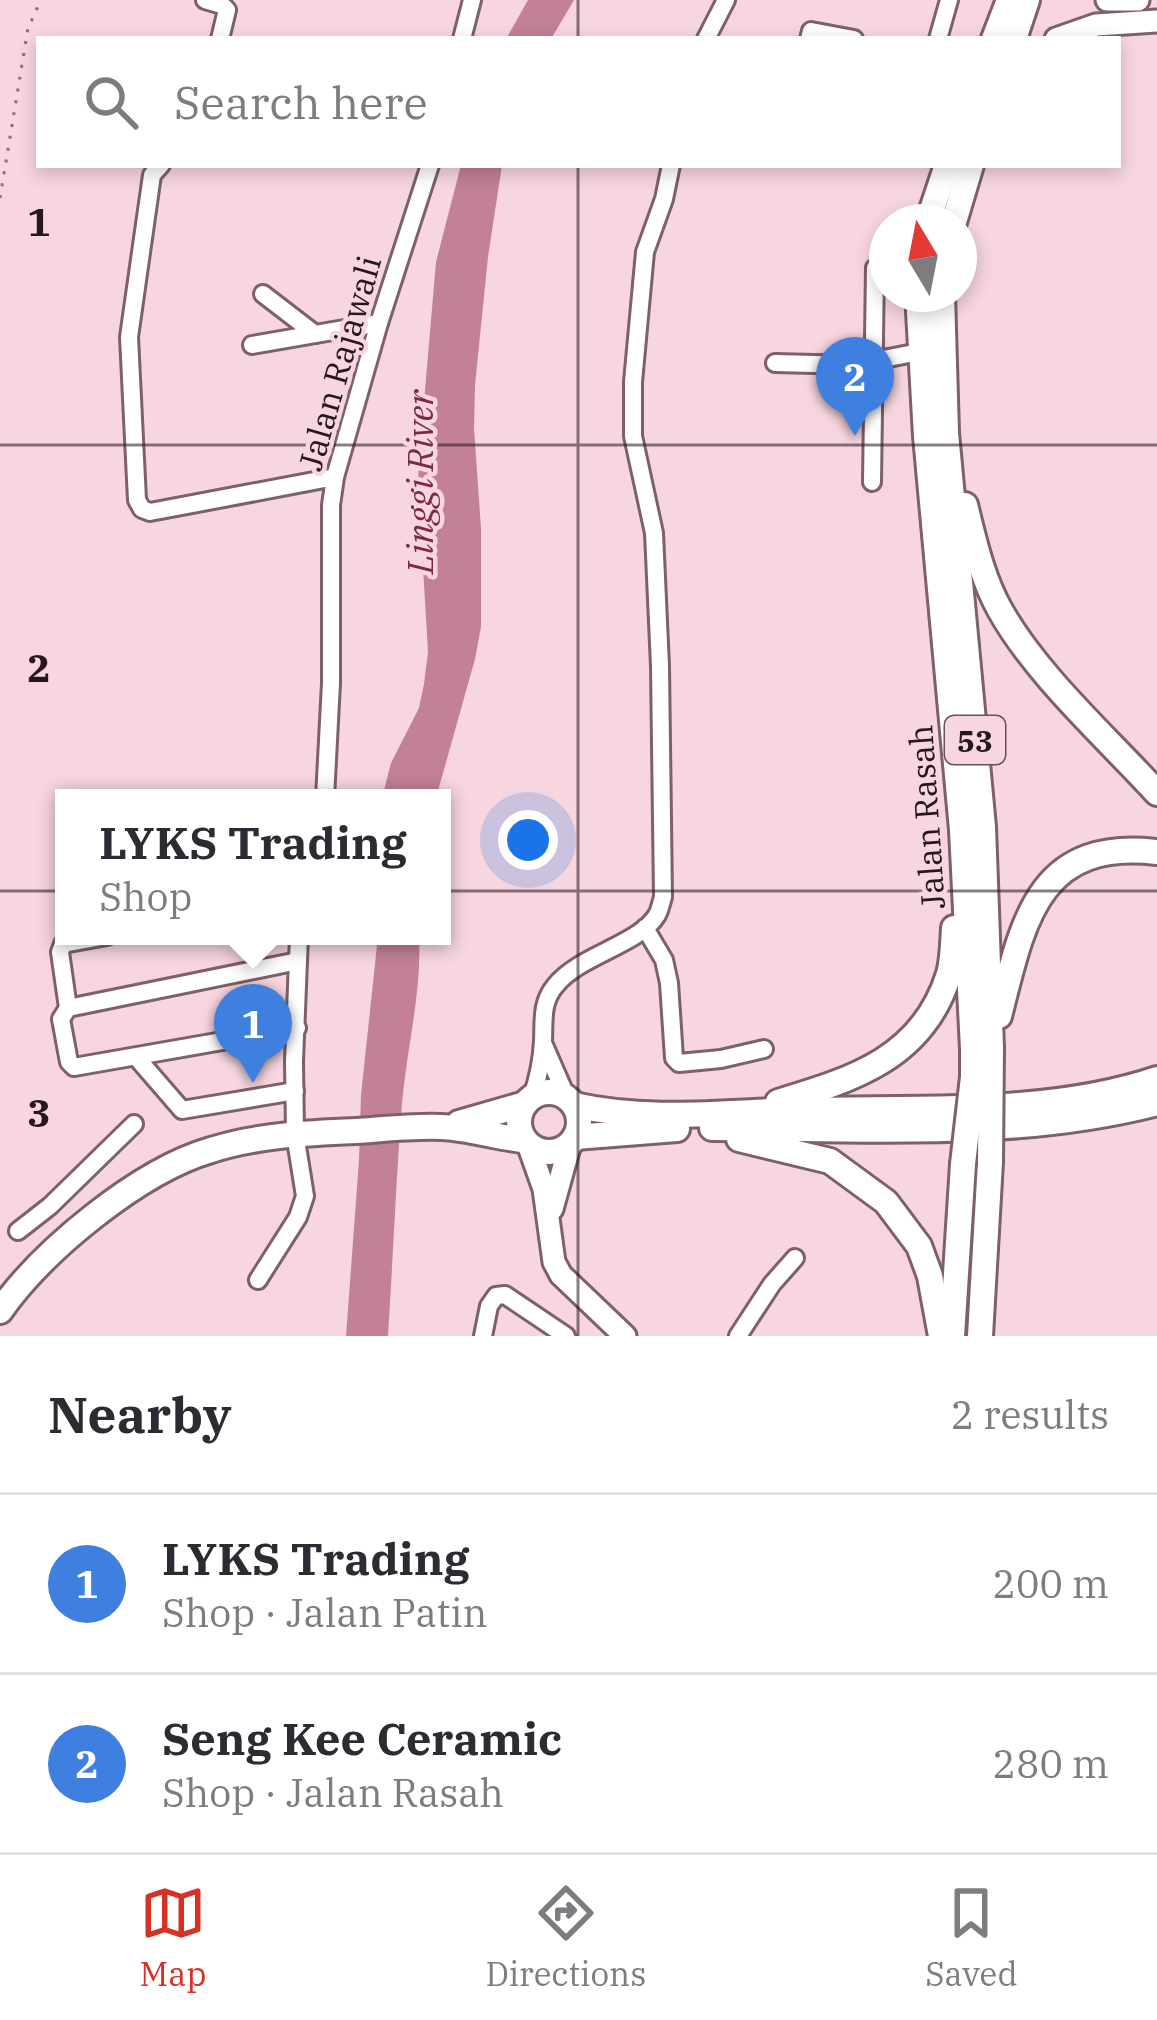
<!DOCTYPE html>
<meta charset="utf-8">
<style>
body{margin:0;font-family:"IBM Plex Serif",serif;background:#f7f7f7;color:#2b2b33}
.compass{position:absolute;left:869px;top:204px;width:108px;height:108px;border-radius:50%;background:#fff;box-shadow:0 6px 18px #0003;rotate:350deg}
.you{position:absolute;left:528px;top:840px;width:42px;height:42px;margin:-30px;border:9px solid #fff;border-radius:50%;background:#1a73e8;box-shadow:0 0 0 18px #1a73e833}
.badge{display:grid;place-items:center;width:78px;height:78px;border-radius:50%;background:#d93025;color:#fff;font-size:39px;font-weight:700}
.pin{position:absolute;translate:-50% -99px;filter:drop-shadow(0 3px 6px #0008)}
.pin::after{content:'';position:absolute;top:63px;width:42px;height:36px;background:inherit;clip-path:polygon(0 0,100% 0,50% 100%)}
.popup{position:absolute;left:55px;top:789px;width:396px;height:156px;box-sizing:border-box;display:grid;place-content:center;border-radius:0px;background:#fff;filter:drop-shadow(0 3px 9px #0005);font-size:39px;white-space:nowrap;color:#7c7c81}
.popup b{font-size:45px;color:#2b2b33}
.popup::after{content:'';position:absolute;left:50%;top:100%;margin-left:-24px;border:24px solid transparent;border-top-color:#fff}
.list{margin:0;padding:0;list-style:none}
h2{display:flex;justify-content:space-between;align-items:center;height:156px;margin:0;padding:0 48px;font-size:51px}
h2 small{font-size:39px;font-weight:400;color:#7c7c81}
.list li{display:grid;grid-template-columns:78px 1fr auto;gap:36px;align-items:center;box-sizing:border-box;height:180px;padding:0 48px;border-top:3px solid #e1e1e2}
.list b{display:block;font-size:45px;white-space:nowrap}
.list p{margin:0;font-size:39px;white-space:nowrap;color:#7c7c81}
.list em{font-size:39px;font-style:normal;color:#7c7c81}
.icon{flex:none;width:66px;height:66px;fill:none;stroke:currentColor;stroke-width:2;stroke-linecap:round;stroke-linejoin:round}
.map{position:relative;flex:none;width:1157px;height:1336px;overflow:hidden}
.search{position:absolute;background:#fff;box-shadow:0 6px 18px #0003;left:36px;right:36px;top:36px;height:132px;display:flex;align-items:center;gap:30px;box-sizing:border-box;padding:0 42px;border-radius:0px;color:#7c7c81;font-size:45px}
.sheet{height:516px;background:#fff}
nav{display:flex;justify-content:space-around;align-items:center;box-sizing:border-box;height:168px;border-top:3px solid #e1e1e2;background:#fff;font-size:33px;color:#7c7c81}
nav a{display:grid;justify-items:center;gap:6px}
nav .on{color:#d93025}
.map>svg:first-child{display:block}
</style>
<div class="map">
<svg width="1157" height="1336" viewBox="0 0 1157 1336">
<rect width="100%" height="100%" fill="#f8d6df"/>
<g fill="#c38195">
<polygon points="528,0 574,0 551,39 506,39"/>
<polygon points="461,165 502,165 488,257 475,385 474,428 481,528 481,627 475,659 436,798 382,798 391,763 419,708 424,684 428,652 418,483 420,448 436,262"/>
<path d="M378,936h41c3,57 -12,110 -17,167 -6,77 -9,155 -14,233h-42l13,-176 2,-65z"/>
</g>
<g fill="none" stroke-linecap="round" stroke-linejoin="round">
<g stroke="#7d6068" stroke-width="22">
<g id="minor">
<polyline points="205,0 222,5 227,10 220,39"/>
<polyline points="462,39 472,0"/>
<polyline points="706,39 726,0"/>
<polyline points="809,39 811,31 854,39"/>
<polyline points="938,39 949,0"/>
<polyline points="161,165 152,175 129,337 137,500 142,509 150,512 335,477"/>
<polyline points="263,294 315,334"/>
<polyline points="252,345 379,323"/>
<polyline points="775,363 853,365 919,352"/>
<polyline points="872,482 875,268"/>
<polyline points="325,798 331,683 331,505 335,477 379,323 430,165"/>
<polyline points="645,928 664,960 669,983 674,1058 679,1063 721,1059 764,1049"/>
<polyline points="107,936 63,944 60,952 68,1008 61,1019 69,1062 74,1067 297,1028"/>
<polyline points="68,1008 298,961"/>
<polyline points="543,1043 567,1098"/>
<polyline points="137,1058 182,1110 295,1091"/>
<path d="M532,1097c6,-18 10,-37 11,-56 1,-20 -2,-38 12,-55 24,-31 84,-41 102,-71 2,-2 5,-15 6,-18l-3,-231 -6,-133 -21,-97v-54l12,-130 19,-53 7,-34"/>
<polyline points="18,1231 50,1206 134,1124"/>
<polyline points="258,1280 298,1217 305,1196 295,1134 294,1061 299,936"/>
<polyline points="483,1336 489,1306 496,1296 505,1295 566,1336"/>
<polyline points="738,1336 772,1284 795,1258"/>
</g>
</g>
<g stroke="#7d6068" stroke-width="27">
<g id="major">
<polyline points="1107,0 1138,0"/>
<polyline points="1056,39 1096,25 1157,21"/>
<polyline points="528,1144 544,1189 554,1262 561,1275 625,1336"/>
<polyline points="552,1209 570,1144"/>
</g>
</g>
<g stroke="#7d6068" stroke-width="30">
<g id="highway">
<polyline points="994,39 1009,0"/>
<polyline points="1014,39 1027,0"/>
<polyline points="928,222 947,165"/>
<polyline points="954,222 971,165"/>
<polyline points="918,294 926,436 962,830 973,1049"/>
<polyline points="942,294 946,433 983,827 991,1048"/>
<path d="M965,505c9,36 17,73 35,105 37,66 106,127 157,183"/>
<path d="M999,1016c24,-94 38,-178 158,-164"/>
<circle cx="549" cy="1122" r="30"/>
<path d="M778,1102c76,-23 145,-44 171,-128 4,-14 4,-31 5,-46"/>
<path d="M574,1105c74,17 153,7 228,5 115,-3 246,6 355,-31"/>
<polyline points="459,1123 525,1104"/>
<path d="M712,1128c147,0 302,12 445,-25"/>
<polyline points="575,1137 677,1129"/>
<polyline points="739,1139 830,1161 886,1202 919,1246 930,1276 941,1336"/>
<path d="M0,1311c43,-61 139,-140 211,-161 47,-15 97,-17 146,-19 28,-2 56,-5 84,-4 28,1 54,10 82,13"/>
<polyline points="952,1336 963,1164"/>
<polyline points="980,1336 990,1162"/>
</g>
</g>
<polyline stroke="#877176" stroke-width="3" stroke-dasharray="3 9" stroke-linecap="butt" points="0,198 28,28 41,0"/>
<use href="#minor" stroke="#fff" stroke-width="16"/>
<use href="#major" stroke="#fff" stroke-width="21"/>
<use href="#highway" stroke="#fff" stroke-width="24"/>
<g stroke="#7d6068" stroke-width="30" stroke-linecap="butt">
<g id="highway-bridge">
<polyline points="990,1162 991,1048"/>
<polyline points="963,1164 973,1077 973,1049"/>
</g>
</g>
<use href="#highway-bridge" stroke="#fff" stroke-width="24"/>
</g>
<path fill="none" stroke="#24181b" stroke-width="3" stroke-opacity="0.55" d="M578,0v39M578,165v1171M0,445h1157M0,891h1157"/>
<g text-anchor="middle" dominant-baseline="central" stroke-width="9" stroke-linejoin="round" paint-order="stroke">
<rect fill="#f8d6df" stroke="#645156" stroke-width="3" x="945" y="716" width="60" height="48" rx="9"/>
<g font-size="30" font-weight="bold" fill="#24181b">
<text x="975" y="740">53</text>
</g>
<g font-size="33" fill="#24181b" stroke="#f8d6df">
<text transform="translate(339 363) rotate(-74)">Jalan Rajawali</text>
<text transform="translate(926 817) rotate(-94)">Jalan Rasah</text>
</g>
<g font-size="36" font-style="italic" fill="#7a2a48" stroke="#f8d6df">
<text transform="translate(419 482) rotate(-90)">Linggi River</text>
</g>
</g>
<g font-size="39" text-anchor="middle" font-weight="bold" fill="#24181b" stroke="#f8d6df" stroke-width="9" stroke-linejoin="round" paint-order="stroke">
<text x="39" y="236">1</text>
<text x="39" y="682">2</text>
<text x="39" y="1127">3</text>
</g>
</svg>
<svg class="compass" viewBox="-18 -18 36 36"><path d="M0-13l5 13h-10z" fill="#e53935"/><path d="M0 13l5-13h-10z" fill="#7c7c81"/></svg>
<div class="you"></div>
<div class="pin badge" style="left:253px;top:1083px;background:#3f7fe0">1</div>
<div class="popup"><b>LYKS Trading</b>Shop</div>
<div class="pin badge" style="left:855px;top:436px;background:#3f7fe0">2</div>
<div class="search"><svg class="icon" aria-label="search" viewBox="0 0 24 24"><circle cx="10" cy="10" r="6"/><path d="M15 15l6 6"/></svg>Search here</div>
</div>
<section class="sheet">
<h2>Nearby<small>2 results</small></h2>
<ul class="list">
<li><span class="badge" style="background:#3f7fe0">1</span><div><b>LYKS Trading</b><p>Shop · Jalan Patin</p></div><em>200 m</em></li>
<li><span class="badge" style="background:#3f7fe0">2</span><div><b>Seng Kee Ceramic</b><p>Shop · Jalan Rasah</p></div><em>280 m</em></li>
</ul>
</section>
<nav>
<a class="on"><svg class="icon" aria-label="map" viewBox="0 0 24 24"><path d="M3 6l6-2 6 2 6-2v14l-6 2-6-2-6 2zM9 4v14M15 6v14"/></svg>Map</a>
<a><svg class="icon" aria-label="directions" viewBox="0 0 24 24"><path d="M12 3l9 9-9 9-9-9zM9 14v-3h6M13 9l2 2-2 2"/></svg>Directions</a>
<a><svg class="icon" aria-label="saved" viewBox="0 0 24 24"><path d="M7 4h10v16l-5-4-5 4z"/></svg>Saved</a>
</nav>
